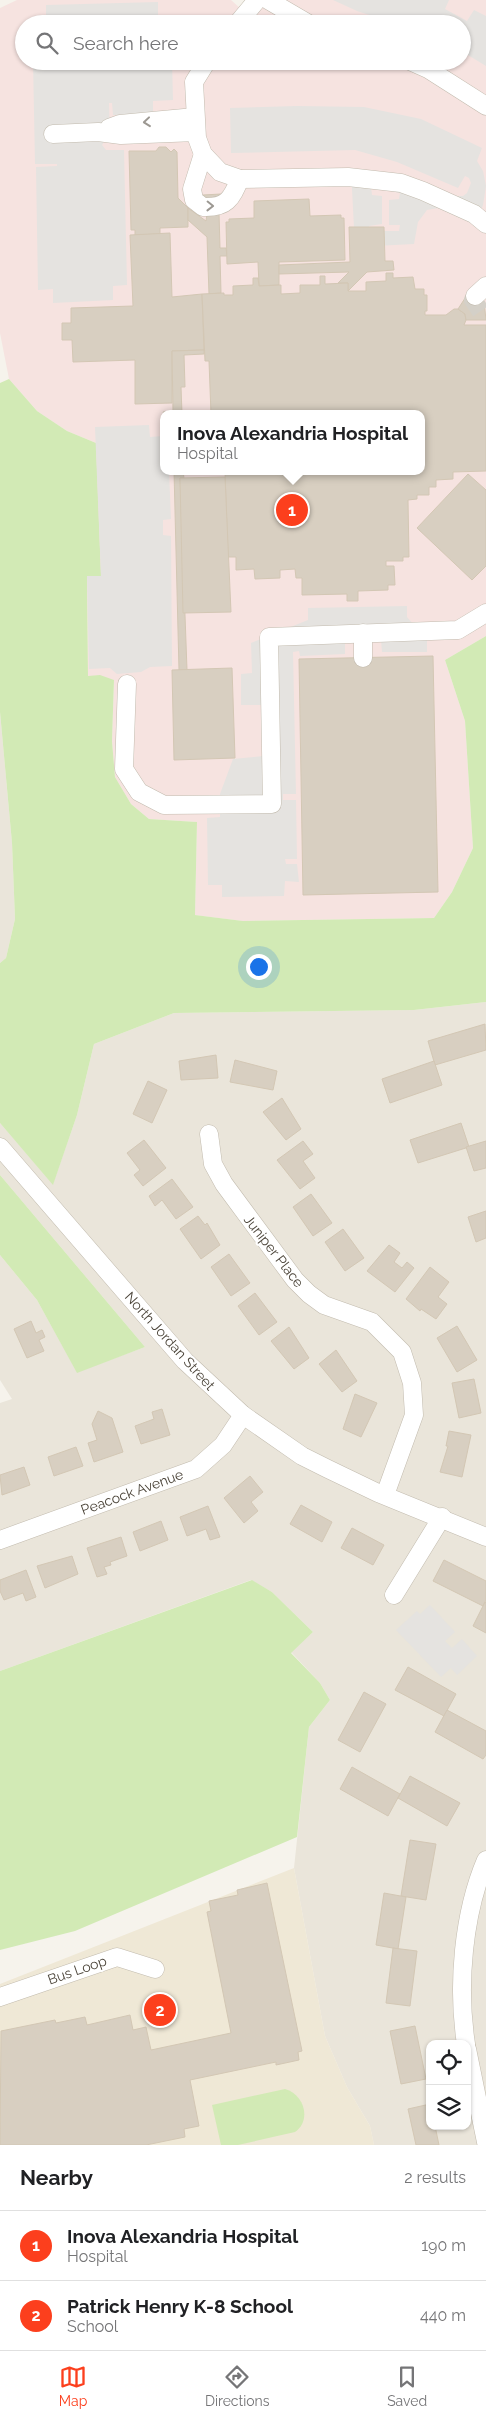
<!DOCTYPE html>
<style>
body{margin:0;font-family:Raleway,sans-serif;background:#f2f2f2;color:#202124}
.controls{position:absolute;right:15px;bottom:15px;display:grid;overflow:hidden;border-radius:10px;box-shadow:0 1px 4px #0004}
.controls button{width:45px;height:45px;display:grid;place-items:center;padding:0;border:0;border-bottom:1px solid #e0e0e0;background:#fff;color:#202124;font:25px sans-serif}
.you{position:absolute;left:258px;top:966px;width:18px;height:18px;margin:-12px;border:4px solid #fff;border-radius:50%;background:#1a73e8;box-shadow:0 0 0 8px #1a73e833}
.badge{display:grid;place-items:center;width:32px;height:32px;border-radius:50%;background:#fc3f1d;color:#fff;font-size:16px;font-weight:700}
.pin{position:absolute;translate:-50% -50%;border:2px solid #fff;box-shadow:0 1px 5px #0006}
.popup{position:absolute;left:160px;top:410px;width:265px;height:65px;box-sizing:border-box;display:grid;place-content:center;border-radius:10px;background:#fff;filter:drop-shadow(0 1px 4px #0005);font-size:16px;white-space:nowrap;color:#757577}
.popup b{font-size:19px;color:#202124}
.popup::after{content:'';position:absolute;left:50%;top:100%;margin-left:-10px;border:10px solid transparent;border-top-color:#fff}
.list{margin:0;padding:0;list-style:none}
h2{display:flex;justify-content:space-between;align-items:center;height:65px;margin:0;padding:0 20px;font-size:21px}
h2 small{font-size:16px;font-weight:400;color:#757577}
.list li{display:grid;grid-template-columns:32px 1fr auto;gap:15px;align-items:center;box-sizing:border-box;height:70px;padding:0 20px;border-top:1px solid #e0e0e0}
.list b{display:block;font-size:19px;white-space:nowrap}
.list p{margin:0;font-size:16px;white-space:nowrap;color:#757577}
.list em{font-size:16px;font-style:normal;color:#757577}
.icon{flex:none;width:28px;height:28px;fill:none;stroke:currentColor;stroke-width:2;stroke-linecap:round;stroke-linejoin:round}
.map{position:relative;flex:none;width:486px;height:2145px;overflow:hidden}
.search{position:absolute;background:#fff;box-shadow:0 1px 4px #0004;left:15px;right:15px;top:15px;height:55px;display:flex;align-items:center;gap:12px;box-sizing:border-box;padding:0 18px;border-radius:28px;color:#757577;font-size:19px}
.sheet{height:205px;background:#fff}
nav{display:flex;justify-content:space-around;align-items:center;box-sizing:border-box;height:70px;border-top:1px solid #e0e0e0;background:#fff;font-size:14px;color:#757577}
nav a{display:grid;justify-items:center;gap:2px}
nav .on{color:#fc3f1d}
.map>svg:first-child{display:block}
</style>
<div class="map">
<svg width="486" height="2145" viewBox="0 0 486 2145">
<rect width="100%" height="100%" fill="#f6f3ec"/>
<g fill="#eae5da" fill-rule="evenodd">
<polygon points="0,712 12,843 15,919 6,958 0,963"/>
<path d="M486,1002v1143h-112l-4,-19 -23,-39 -22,-51 -31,-168 15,-141 21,-27 -10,-17 -29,-31 22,-20 -41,-40 -21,-12 -251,91v-268l12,-4 -12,-19v-125l37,45 40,72 68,-25 -145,-172v-52l53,61 24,-69 17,-71 80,-31 240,-3zM430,2044h37v82h-37z"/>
</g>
<polygon fill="#efe8d6" points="294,1868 325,2036 347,2087 370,2126 374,2145 0,2145 0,1984"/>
<path fill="#f6e3e0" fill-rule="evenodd" d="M17,0h214l20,18 16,-18h219v636l-41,24 20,61 8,127 -21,44 -18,26 -191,3 -48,-6 2,-93 -48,-3 -18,-15 -16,-27 -3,-36 2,-61 -26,-4 -1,-100 9,-133 -29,-12 -30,-20 -28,-32 -9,-46v-325zM24,24h438v37h-438zM163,414h258v57h-258z"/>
<g fill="#d2eab5">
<polygon points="9,379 37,411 67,431 96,443 101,576 87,577 88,676 100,675 114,680 112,741 115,777 131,804 149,819 197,822 195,915 243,921 434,918 452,892 473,848 465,721 445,660 486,636 486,1002 414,1010 174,1013 94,1044 77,1115 53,1185 0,1123 0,963 6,958 15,919 12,843 0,712 0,383"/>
<polygon points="0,1175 145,1347 77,1373 37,1300 0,1255"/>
<polygon points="252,1580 272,1592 313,1632 291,1653 320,1683 330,1700 309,1727 297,1837 75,1931 0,1950 0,1671"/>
<path d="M285,2089c19,5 27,31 10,43l-57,13h-17l-9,-40z"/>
</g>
<g fill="#e5e3e0" fill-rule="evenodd">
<polygon points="333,0 449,0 445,9 467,21 474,10 486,16 486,66 463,52 471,41 462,36 462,24 436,24 427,20 424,24 397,24 357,11"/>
<polygon points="158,2 158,16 171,16 171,24 32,24 32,19 46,18 46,5"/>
<polygon points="33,61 172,61 173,100 153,101 153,114 113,115 112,103 109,103 110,140 105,140 102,145 106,150 124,150 127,285 113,286 113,300 53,303 53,289 38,290 36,167 57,166 57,164 35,164"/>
<path d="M297,106l67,1 57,12 61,29 -5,13 6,10 3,15 -3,19 -8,20 -37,-17 -11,2 -9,12 -4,22 -59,3 -4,-77 59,8 47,18h6l4,-3 4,-10 -2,-5 -4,-2 -7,12 -61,-26 -42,-12 -124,3 -1,-45zM371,187l29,6 -1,6 -10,1v25h11l-1,6h-30v-5l13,-2v-28l-10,-1z"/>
<polygon points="149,425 150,437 163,436 163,471 169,471 171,519 163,520 163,535 171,536 172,666 150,667 141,672 117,674 110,668 89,669 87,576 101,576 95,427"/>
<polygon points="407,606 407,617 427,640 427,652 382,652 381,640 345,640 345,654 300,656 299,651 293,652 296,794 283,794 283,800 296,800 297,859 285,859 286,864 297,864 299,882 285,881 284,896 222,897 222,885 208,885 207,818 220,817 220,794 233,759 263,756 262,705 241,705 241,674 252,673 251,643 308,620 308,608"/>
<polygon points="430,1605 455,1632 445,1641 452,1648 462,1639 477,1656 457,1675 451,1668 441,1677 396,1630 417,1611 420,1614"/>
</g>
<g fill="#d8cfc1" stroke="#d3c7b4">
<polygon points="159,147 166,147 171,152 174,149 177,152 178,198 188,208 188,227 160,228 160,234 135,235 135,230 131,230 129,151 156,151"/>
<polygon points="221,194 219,213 220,248 226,248 227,256 220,256 221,293 209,294 207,237 188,220 188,208 206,221 207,214 203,213 203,195"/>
<polygon points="309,199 310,216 341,215 341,218 344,218 345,260 279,262 279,285 259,286 258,262 227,264 226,222 229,222 229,219 254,218 254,201"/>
<polygon points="349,227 384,227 385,261 393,261 394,270 367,272 348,291 348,283 338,283 349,272 279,274 279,265 350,262"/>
<polygon points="170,233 172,297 202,294 204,350 172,351 172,403 135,404 135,360 73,362 72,340 62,340 62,323 71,323 71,308 133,306 130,235"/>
<polygon points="386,273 393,273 393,278 413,277 415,289 424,289 424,295 427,295 427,311 425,311 425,315 446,315 454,309 458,309 465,314 466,320 464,325 486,325 486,471 453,472 453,479 436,480 436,487 429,487 429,495 417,495 417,499 408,500 409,557 403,557 403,561 386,561 386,566 394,566 395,585 388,585 388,590 358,591 358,601 347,601 347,594 302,595 302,578 296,578 295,569 280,570 280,578 255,579 254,569 236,570 236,557 228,557 225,471 421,471 421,414 211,414 209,361 205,361 202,294 224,293 224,295 233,295 233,286 253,285 253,278 258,278 259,286 281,285 281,294 300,293 300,285 320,285 320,276 325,276 325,284 348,283 348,291 366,291 366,282 386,281"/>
<polygon points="469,292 484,301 486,320 466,320 465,314 458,309"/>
<polygon points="204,350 204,354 184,355 185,387 181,387 182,414 164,414 163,412 173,411 172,351"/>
<polygon points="174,471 183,471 184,478 180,478 187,670 179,670"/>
<polygon points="468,474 486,490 486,566 472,580 417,528"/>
<polygon points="225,477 231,612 183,613 180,478"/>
<polygon points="433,656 438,892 303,895 299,659"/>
<polygon points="232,668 235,758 174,760 172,670"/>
<polygon points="485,1024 486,1050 435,1065 428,1041"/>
<polygon points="216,1055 218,1078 181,1080 179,1061"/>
<polygon points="235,1060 277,1071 273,1090 230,1082"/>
<polygon points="434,1061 442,1085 390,1103 382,1079"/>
<polygon points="148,1081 167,1090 152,1123 133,1114"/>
<polygon points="282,1098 301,1129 286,1140 263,1112"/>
<polygon points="461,1123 469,1147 418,1163 410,1140"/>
<polygon points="144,1140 166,1168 143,1186 134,1175 140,1170 127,1153"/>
<polygon points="303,1141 313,1154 303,1161 315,1178 300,1189 277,1160"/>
<polygon points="486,1141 486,1168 474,1171 466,1147"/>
<polygon points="172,1179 193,1207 176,1219 162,1200 155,1206 149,1196"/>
<polygon points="311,1194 332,1223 313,1236 293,1207"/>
<polygon points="486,1211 486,1238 476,1242 468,1217"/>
<polygon points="198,1216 205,1225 207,1223 220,1245 201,1259 180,1229"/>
<polygon points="343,1229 364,1258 345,1271 325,1242"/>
<polygon points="389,1245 400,1253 394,1262 402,1268 407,1262 414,1268 395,1292 367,1271"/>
<polygon points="229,1254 250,1283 231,1296 211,1267"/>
<polygon points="430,1267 449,1282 438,1297 447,1304 436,1319 421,1309 420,1311 406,1299"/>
<polygon points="255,1293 277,1322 259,1335 238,1306"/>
<polygon points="31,1321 36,1333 42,1330 45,1337 39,1340 44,1351 27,1358 14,1329"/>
<polygon points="457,1326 477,1360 457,1372 437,1338"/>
<polygon points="289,1327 309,1358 294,1369 271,1341"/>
<polygon points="336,1350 357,1381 342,1392 319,1364"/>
<polygon points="474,1379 481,1413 459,1418 452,1383"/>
<polygon points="355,1394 377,1403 361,1437 343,1429"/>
<polygon points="162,1409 170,1435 141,1444 135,1426 154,1419 152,1412"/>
<polygon points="98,1411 112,1418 123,1452 94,1462 88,1443 97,1440 92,1424"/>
<polygon points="449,1431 471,1435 462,1477 440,1472 448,1446 446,1446"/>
<polygon points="76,1447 83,1466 54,1476 48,1457"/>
<polygon points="24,1467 30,1485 2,1495 0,1475"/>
<polygon points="250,1476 263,1492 251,1502 258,1511 244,1523 224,1498"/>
<polygon points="301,1505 332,1522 322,1542 290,1524"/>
<polygon points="208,1506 220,1537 210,1540 206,1529 187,1536 180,1517"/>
<polygon points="161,1521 168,1540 140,1551 133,1532"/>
<polygon points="352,1528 384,1545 373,1565 341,1548"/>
<polygon points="121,1537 127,1556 110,1562 111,1565 104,1567 107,1574 97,1577 87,1548"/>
<polygon points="72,1556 78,1574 45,1588 37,1566"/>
<polygon points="444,1560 486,1581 486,1600 483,1606 433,1581"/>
<polygon points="26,1570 36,1597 26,1601 23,1593 4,1600 0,1591 0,1580"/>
<polygon points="485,1602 486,1603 486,1633 473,1626"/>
<polygon points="408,1667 456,1694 444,1716 395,1690"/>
<polygon points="364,1692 386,1704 360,1752 338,1740"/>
<polygon points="447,1710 486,1731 486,1755 483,1759 435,1732"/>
<polygon points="352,1767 400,1794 388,1816 340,1789"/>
<polygon points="410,1776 460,1803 447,1826 398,1798"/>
<polygon points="410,1840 436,1844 426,1900 401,1896"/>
<polygon points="267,1883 302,2051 298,2052 299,2060 276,2065 276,2062 190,2080 199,2126 184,2129 185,2137 146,2145 0,2145 1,2031 55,2020 56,2023 85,2017 87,2025 130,2015 133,2030 146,2027 151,2050 231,2033 207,1912 211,1911 209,1901 238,1895 237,1890"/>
<polygon points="384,1893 406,1897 398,1949 376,1945"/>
<polygon points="393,1948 417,1951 410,2006 386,2003"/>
<polygon points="415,2026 426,2079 401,2084 390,2031"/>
<polygon points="430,2104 430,2126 435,2126 439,2145 416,2145 408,2109"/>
</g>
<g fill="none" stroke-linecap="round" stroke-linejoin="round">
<polyline stroke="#d4d0c8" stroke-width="18" stroke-dasharray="18 9" stroke-linecap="butt" points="475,296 473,300 482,313 486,313"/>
<g stroke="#c2bbae" stroke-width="19">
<g id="minor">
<polyline points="268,0 309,24"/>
<polyline points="237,24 257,0"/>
<polyline points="207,61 194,82 197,138 203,154 220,172 240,179 348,177 401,183 423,191 474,214 486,224"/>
<polyline points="410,61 428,69 486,106"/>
<polyline points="109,128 120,124 195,117"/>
<polyline points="53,134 98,132 121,135 196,132"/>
<path d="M203,154l-11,35 2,11 9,7c24,1 28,-8 37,-28"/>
<polyline points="475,296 486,286"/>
<polyline points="363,633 363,658"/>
<polyline points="127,684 124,769 139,792 164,805 272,804 269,637 458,630 486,613"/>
<polyline points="209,1134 213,1164 224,1184 295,1280 309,1294 324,1305 372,1322 402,1352 412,1383 414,1415 385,1495"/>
<polyline points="0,1147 185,1361 243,1415 302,1456 328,1469 378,1493 486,1537"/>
<polyline points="0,1540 196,1469 223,1445 243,1415"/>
<polyline points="394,1595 442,1517"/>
<polyline points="0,1997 117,1957 155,1969"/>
<path d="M466,2044c-9,-58 -3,-130 20,-184"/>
<polyline points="467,2049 486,2142"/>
</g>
</g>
<use href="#minor" stroke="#fff" stroke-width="18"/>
</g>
<defs><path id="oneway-chevron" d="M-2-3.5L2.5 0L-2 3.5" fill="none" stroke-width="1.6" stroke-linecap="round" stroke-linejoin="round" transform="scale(1.25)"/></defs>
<g stroke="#9c9892">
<use href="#oneway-chevron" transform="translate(147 122) rotate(174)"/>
<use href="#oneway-chevron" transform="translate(210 206) rotate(1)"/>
</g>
<g text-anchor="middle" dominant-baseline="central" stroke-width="4" stroke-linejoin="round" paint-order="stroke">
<g font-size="14" fill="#4b4439" stroke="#fff">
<text transform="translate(274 1251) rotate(52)">Juniper Place</text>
<text transform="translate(170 1341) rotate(48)">North Jordan Street</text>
<text transform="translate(132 1492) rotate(-20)">Peacock Avenue</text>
<text transform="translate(77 1970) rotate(-19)">Bus Loop</text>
</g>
</g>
</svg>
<div class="controls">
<button><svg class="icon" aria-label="locate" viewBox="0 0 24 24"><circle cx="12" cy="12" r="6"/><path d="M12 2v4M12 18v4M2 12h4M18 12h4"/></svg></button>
<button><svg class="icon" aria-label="layers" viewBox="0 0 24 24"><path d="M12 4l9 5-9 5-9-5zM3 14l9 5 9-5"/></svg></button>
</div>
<div class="you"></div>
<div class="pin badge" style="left:292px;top:510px">1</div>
<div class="popup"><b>Inova Alexandria Hospital</b>Hospital</div>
<div class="pin badge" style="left:160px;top:2010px">2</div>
<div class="search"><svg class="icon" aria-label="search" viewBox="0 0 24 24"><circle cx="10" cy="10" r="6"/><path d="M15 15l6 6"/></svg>Search here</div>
</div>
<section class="sheet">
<h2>Nearby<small>2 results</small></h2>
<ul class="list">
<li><span class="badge">1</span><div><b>Inova Alexandria Hospital</b><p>Hospital</p></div><em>190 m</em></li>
<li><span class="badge">2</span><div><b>Patrick Henry K-8 School</b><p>School</p></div><em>440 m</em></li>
</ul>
</section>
<nav>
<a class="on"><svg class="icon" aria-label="map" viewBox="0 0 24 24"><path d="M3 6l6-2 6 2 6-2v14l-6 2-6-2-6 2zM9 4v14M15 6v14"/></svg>Map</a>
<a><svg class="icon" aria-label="directions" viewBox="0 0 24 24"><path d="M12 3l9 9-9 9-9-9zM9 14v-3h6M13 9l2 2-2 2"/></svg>Directions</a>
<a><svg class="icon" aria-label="saved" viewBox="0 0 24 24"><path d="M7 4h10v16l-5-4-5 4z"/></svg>Saved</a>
</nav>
